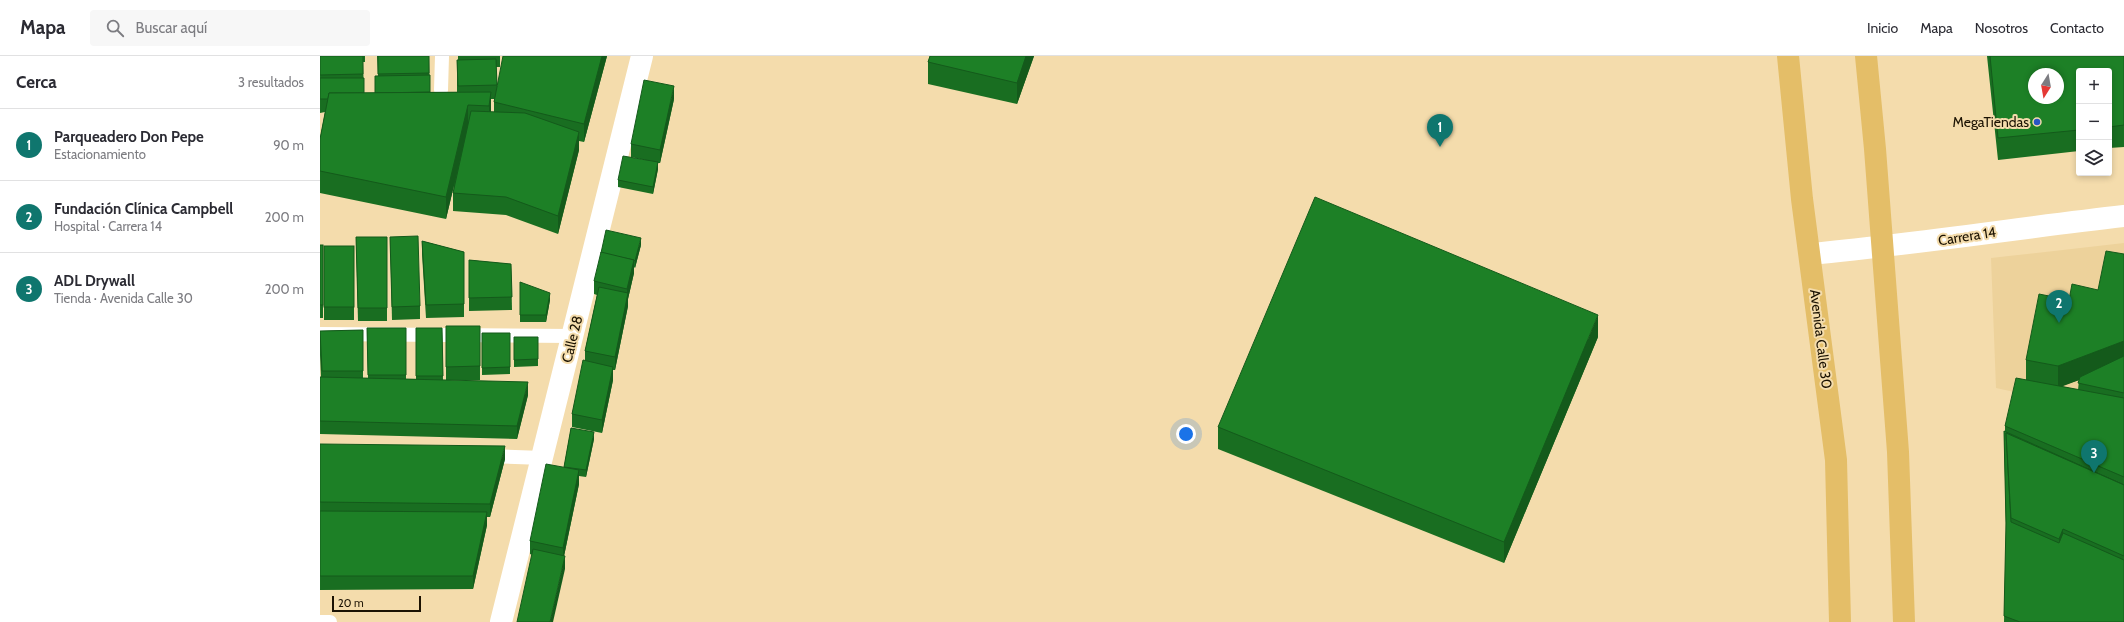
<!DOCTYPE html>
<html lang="es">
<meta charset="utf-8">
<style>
body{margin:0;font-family:Cabin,sans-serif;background:#f7f7f7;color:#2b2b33}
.controls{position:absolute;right:12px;top:12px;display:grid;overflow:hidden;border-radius:4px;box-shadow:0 2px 6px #0003}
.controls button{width:36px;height:36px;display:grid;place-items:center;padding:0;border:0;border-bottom:1px solid #e1e1e2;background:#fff;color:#2b2b33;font:20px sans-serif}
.compass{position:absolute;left:1708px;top:12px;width:36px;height:36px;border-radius:50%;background:#fff;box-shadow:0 2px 6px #0003;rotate:191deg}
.scale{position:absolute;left:12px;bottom:10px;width:89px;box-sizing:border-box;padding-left:4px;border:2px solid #1b1202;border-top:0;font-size:11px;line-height:14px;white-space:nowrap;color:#1b1202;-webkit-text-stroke:3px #f4dcac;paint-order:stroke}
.you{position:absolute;left:866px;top:378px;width:14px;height:14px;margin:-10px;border:3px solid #fff;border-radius:50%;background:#1a73e8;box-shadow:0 0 0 6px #1a73e833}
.badge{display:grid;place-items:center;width:26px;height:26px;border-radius:50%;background:#0f766e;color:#fff;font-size:13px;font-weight:700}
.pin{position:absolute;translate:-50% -33px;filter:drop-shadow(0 1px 2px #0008)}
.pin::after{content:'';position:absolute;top:21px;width:14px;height:12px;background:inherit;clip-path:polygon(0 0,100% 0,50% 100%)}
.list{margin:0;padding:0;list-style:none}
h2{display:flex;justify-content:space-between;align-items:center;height:52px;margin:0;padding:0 16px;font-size:17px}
h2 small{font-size:13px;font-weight:400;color:#7c7c81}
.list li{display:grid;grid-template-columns:26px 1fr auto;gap:12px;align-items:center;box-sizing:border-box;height:72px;padding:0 16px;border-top:1px solid #e1e1e2}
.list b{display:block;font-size:15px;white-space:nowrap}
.list p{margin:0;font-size:13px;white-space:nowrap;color:#7c7c81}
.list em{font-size:13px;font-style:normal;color:#7c7c81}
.icon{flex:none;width:22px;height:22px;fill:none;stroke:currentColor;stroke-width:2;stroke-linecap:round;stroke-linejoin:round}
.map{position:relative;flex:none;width:1804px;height:566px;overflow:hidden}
header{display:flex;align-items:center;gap:24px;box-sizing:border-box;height:56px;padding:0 20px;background:#fff;border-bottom:1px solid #e1e1e2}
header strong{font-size:19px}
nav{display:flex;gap:22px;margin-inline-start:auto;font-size:14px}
.search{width:280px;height:36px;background:#f7f7f7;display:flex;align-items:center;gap:10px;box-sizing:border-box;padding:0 14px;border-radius:4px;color:#7c7c81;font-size:15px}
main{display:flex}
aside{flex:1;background:#fff}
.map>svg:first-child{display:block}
</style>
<header>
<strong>Mapa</strong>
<div class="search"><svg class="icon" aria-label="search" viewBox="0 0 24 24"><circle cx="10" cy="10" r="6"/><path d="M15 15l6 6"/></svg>Buscar aquí</div>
<nav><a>Inicio</a><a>Mapa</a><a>Nosotros</a><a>Contacto</a></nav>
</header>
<main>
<aside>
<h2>Cerca<small>3 resultados</small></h2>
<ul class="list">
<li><span class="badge">1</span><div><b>Parqueadero Don Pepe</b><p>Estacionamiento</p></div><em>90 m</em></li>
<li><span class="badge">2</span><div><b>Fundación Clínica Campbell</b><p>Hospital · Carrera 14</p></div><em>200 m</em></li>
<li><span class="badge">3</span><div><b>ADL Drywall</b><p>Tienda · Avenida Calle 30</p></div><em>200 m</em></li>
</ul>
</aside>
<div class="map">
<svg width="1804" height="566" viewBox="0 0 1804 566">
<rect width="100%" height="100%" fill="#f4dcac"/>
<polygon fill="#edd29b" points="1804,187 1804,360 1676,332 1671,202"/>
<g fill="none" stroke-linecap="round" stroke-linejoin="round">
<g stroke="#fff" stroke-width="14">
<polyline points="121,34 122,0"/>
<polyline points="0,278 252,280"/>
<polyline points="167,400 223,402"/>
<polyline points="0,566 10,566"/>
</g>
<polyline stroke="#fff" stroke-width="22" points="181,566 322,0"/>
<path stroke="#fff" stroke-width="22" d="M1490,198c105,-10 209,-26 314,-38"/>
<g stroke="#e4be68" stroke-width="22">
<polyline points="1468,0 1482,143 1516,404 1520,566"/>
<polyline points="1546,0 1555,93 1578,396 1584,566"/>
</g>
</g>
<g fill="#196e21" fill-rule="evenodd">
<path d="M0,0h45v6h-2l1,31h11l3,-17 -1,-20h52l1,36h27v-32h1v-4h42v11h-4l1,19 110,-30 -23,86 -5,-1v9l-21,84 -52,-19 -53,-4v-18l1,-8 -8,34 -126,-26v-54l5,-27 -5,1zM171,43h3v13h-3z"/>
<polygon points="610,0 714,0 697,48 608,28 608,6"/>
<polygon points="1667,0 1804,0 1804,91 1789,92 1789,15 1759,15 1759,95 1678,104"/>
<polygon points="354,43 340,107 338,107 338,113 333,138 298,131 298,124 325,104 311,101 311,88"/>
<polygon points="36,181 67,181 67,265 38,265"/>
<polygon points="70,181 100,250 100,263 72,264"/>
<polygon points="102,185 144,196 144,261 106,262 102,198"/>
<rect x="0" y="189" width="3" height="73"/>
<polygon points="321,189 315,212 314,211 314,217 308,243 308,250 295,314 293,314 293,324 282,377 252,371 252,358 265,305 265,295 277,239 274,238 274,225"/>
<rect x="4" y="190" width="30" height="74"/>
<path d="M1804,198v368h-120l2,-91 -2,-100 1,1v-6l21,-46v-20l43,-60 29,-10zM1759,324l-1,10 -17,-4z"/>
<polygon points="149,204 191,208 192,254 149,255"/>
<polygon points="200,226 230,244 226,266 200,266"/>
<polygon points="126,270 160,270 160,324 127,324 208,339 197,383 0,378 0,321 1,321 0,299 0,275 43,274 43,322 48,322 47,272 86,272 86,323 96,323 96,272 122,272 123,324 126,324"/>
<polygon points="162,277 190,277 190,318 162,319"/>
<polygon points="194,281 218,281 218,310 194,311"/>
<polygon points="1278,281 1184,507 898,393 898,371"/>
<polygon points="251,372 274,383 266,421 259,420 259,428 244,500 245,513 210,498 210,485 244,411"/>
<polygon points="0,388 185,403 170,461 167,461 167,469 153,533 0,534"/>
</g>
<g fill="#145a1b">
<polygon points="282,0 287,0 264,86 264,68"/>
<polygon points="706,0 714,0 697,48 697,27"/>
<polygon points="354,30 354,43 340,107 340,94"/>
<polygon points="171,36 171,57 169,71 169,50"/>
<polygon points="148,49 148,71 126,163 126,141"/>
<polygon points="259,76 259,94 238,178 238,160"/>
<polygon points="338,106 338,113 333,138 333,131"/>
<polygon points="321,182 321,189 315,212 315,205"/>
<polygon points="314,204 314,217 308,243 308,250 295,314 295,301 307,240 307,233"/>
<polygon points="230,237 230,244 226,266 226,259"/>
<polygon points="1278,259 1278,281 1184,507 1184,486"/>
<polygon points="1804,285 1804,307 1738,332 1738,310"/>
<polygon points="293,311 293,324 282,377 282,364"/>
<polygon points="208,326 208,339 197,383 197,370"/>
<polygon points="274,376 274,383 266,421 266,414"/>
<polygon points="185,390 185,403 170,461 170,448"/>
<polygon points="259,414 259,428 243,505 243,492"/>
<polygon points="167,456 167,469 153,533 153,520"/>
<polygon points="1743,473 1743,495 1739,505 1739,483"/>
<polygon points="245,500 245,513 233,566 230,566"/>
</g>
<g fill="#1d8026" stroke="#145a1b" fill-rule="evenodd">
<polygon points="0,0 43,0 43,18 0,19"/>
<polygon points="58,0 109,0 109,17 58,18"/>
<polygon points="183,0 282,0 264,68 174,46"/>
<polygon points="610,0 706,0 697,27 608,6"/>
<path d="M1670,0h134v69l-15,2v-56h-30v59l-81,8zM1714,18h24v24h-24z"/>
<polygon points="176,3 177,29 138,30 137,4"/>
<polygon points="110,19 110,36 55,37 55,20"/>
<polygon points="0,22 44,22 44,37 9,37 8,43 0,43"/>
<polygon points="324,24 354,30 340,94 311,88"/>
<polygon points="171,36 169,50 148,49 126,141 0,115 0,83 9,37"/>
<polygon points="151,55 205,57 259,76 238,160 186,141 133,137"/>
<polygon points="303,100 338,106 333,131 298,124"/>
<polygon points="995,141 1278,259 1184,486 898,371"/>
<polygon points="286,174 321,182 315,205 314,204 281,197"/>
<polygon points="98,180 100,250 72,251 70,181"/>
<polygon points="36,181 67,181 67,252 38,252"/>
<polygon points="102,185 144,196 144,248 106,249"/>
<rect x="0" y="189" width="3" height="60"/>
<rect x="4" y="190" width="30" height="61"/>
<polygon points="1786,195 1804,198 1804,285 1738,310 1706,304 1719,238 1749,244 1752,228 1778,234"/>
<polygon points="281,196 314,204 307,233 274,225"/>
<polygon points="149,204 191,208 192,241 149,242"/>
<polygon points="200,226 230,237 226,259 200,259"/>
<polygon points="279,231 308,237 295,301 265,295"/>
<polygon points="126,270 160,270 160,310 126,311"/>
<polygon points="47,272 86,272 86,319 48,319"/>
<polygon points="96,272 122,272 123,320 96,320"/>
<polygon points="43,274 43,315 2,315 0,275"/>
<polygon points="162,277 190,277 190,311 162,312"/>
<polygon points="194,281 218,281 218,303 194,304"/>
<polygon points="1804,300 1804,337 1758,327 1760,321"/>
<polygon points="263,304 293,311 282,364 252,358"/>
<polygon points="0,321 208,326 197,370 0,365"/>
<polygon points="1696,322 1804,342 1804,421 1685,370"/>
<polygon points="251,372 274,376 266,414 244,411"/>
<polygon points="1684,375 1804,429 1686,377 1691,466 1739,487 1743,477 1804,504 1804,566 1700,566 1684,560 1686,467"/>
<polygon points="1686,377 1804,429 1804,500 1743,473 1739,483 1691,462"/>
<polygon points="0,388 185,390 170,448 0,446"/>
<polygon points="226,408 259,414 243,492 210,485"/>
<polygon points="0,455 167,456 153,520 0,520"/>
<polygon points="213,493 245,500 230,566 197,566"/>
</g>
<circle fill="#2855c4" stroke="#f4dcac" stroke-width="1.5" cx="1717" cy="66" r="4"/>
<g text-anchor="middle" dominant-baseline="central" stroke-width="4" stroke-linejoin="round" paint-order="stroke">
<g font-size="14" fill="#1b1202" stroke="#f4dcac" text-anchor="end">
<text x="1709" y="66">MegaTiendas</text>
</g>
<g font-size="14" fill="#1b1202" stroke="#f4dcac">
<text transform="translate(1647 180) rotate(-9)">Carrera 14</text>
<text transform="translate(252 283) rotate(-76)">Calle 28</text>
<text transform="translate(1501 283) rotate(83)">Avenida Calle 30</text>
</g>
</g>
</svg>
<div class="controls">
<button>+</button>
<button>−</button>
<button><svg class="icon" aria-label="layers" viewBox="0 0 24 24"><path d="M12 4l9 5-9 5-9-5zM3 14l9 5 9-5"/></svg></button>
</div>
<svg class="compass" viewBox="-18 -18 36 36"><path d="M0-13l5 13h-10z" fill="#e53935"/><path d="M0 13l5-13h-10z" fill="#7c7c81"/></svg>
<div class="scale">20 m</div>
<div class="you"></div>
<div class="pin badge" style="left:1120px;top:91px">1</div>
<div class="pin badge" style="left:1739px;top:267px">2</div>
<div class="pin badge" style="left:1774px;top:417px">3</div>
</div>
</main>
